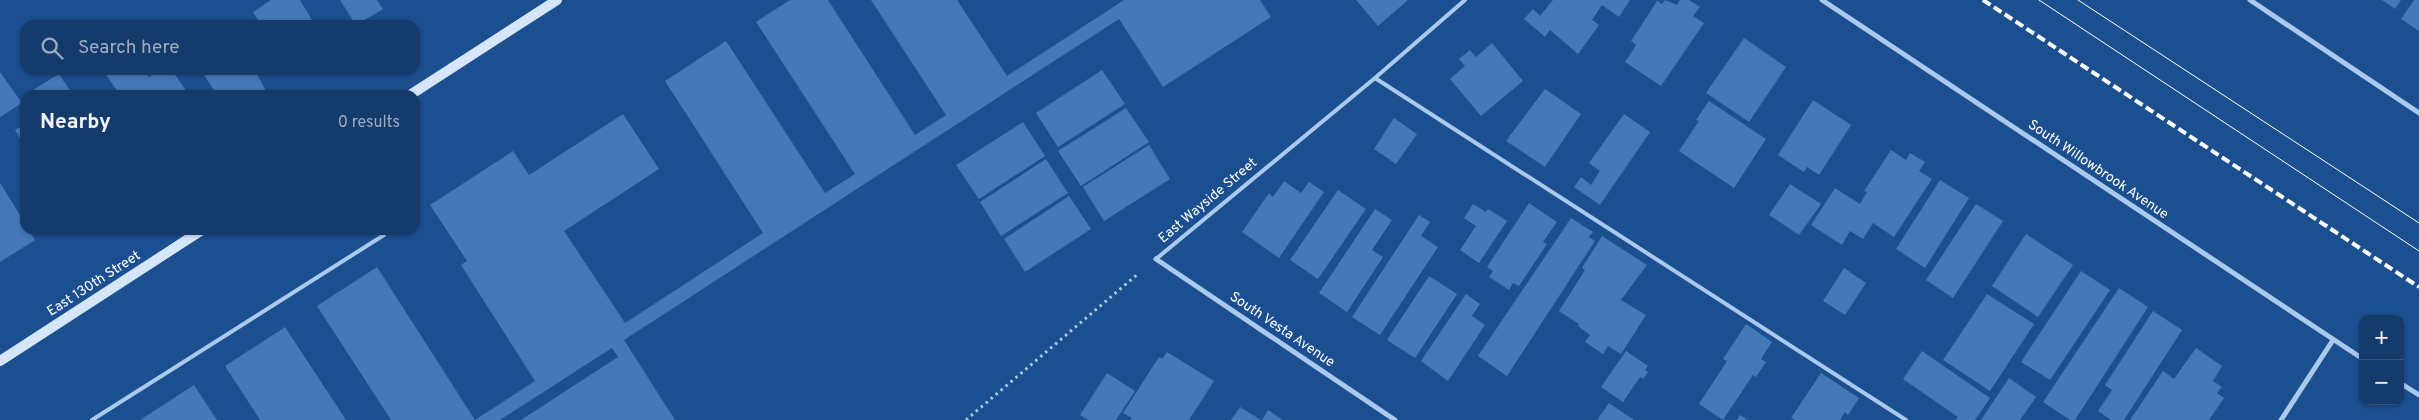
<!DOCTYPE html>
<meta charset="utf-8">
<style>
body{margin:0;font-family:Overpass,sans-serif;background:#1d4271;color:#f1f3f6}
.controls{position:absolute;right:15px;bottom:15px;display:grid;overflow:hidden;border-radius:10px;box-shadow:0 1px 4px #0004}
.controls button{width:45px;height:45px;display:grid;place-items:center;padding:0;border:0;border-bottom:1px solid #33557e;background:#143b6b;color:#f1f3f6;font:25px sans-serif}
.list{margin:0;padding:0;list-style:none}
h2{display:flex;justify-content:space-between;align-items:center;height:65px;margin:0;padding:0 20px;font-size:21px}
h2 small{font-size:16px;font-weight:400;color:#9dadc1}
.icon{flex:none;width:28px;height:28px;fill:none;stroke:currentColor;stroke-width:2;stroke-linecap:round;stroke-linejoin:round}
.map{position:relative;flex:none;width:2419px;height:420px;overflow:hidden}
.search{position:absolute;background:#143b6b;box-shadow:0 1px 4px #0004;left:20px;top:20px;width:400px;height:55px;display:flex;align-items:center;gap:12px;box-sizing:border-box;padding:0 18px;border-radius:15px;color:#9dadc1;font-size:19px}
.panel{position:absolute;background:#143b6b;box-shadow:0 1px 4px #0004;left:20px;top:90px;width:400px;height:145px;border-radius:15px}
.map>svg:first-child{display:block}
</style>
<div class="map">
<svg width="2419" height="420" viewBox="0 0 2419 420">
<rect width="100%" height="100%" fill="#1b4f8f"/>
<g fill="#4478b7">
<polygon points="271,0 300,0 315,25 261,25 253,12"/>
<polygon points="340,0 377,0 383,9 356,25"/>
<polygon points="790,0 828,0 915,135 946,115 871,0 957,0 1007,76 1124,0 1260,0 1271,17 1163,87 1119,19 624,340 675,420 521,420 618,357 612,348 500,420 391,420 317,306 377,267 475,420 535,381 461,265 467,261 430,205 513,151 529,175 623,114 659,169 564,231 625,323 763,233 665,81 726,41 825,193 855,174 756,22"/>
<polygon points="1356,0 1408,0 1378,26"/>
<polygon points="1553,0 1630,0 1619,17 1602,5 1592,20 1599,25 1578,54 1550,30 1545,37 1524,19 1533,9 1540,16"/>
<polygon points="1665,0 1677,5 1680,0 1689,0 1700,7 1693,16 1704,23 1661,86 1625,62 1636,45 1631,41 1657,1 1662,4"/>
<polygon points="2382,0 2401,0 2395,9"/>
<polygon points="2414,0 2419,0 2419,31 2401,19"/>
<polygon points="1744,38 1786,67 1749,122 1706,93"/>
<polygon points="1492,43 1523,81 1481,116 1450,79 1465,66 1459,59 1470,50 1476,57"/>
<polygon points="103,70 144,70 149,77 159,70 163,75 172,70 189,95 120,95"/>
<polygon points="201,70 255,70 266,91 259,95 217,95"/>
<polygon points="1102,70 1125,104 1058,147 1036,113"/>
<polygon points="0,72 22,103 0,117"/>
<polygon points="59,74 73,95 36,95 33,90"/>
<polygon points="1545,89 1581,114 1545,167 1506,141"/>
<polygon points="1813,100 1851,125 1819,175 1807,167 1804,172 1778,155"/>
<polygon points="1709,101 1766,139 1734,188 1679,151 1699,121 1696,120"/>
<polygon points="1126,108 1149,142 1081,186 1058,151"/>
<polygon points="1624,114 1650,132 1600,205 1574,187 1581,177 1591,185 1600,171 1589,163"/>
<polygon points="1394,118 1417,134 1396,164 1374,149"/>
<polygon points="1023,122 1045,156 979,199 956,165"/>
<polygon points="25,124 25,147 15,130"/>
<polygon points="1149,145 1170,179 1104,221 1083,187"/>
<polygon points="1891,150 1906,160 1910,153 1925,162 1919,171 1932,179 1894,237 1873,223 1863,239 1850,231 1842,245 1811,225 1835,188 1860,204 1867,192 1864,191"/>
<polygon points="1046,159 1068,193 1001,236 980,202"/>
<polygon points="1940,180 1969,198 1925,268 1896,249"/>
<polygon points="1284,181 1301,193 1309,182 1324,192 1279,258 1242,232 1269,193 1273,197"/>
<polygon points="0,183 25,223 25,230 29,230 35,240 0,262"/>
<polygon points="1790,184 1821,204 1799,235 1769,215"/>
<polygon points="1338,190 1366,209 1318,279 1290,260"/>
<polygon points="1069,196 1091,229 1025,272 1004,239"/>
<polygon points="1529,203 1557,222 1543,242 1547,244 1519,286 1513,283 1509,290 1489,277 1493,271 1487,267"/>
<polygon points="1473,204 1486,212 1488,209 1507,221 1479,263 1460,250 1476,226 1464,218"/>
<polygon points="1976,204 2003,221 1953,298 1926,280"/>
<polygon points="1375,209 1392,220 1372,250 1383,257 1347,312 1319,293"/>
<polygon points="1419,215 1430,222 1421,236 1438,247 1380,335 1352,317"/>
<polygon points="1571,218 1593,232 1589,237 1595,241 1507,376 1478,356"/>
<polygon points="2026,234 2073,265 2038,317 1992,286"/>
<polygon points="1602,236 1647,265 1621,300 1646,315 1621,354 1608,346 1603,354 1585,342 1590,335 1578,326 1579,324 1559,311 1585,270 1582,268"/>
<polygon points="1844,268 1866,283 1845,315 1823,301"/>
<polygon points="2081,271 2110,290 2050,380 2021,362"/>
<polygon points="1429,276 1457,294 1415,358 1387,340"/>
<polygon points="2119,288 2148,307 2075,420 2070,420 2043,402"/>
<polygon points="1466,294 1480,304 1472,316 1485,325 1448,381 1421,361"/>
<polygon points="1987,294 2034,324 1990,391 1943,360"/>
<polygon points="2153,311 2182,330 2124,420 2111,420 2098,411 2112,390 2105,385"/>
<polygon points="1746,324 1772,342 1761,359 1766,362 1756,377 1753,375 1723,420 1699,404 1727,361 1723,359"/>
<polygon points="285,327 346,420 260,420 225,366"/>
<polygon points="2196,348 2222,366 2213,381 2222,387 2217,393 2224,398 2209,420 2130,420 2163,371 2174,379"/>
<polygon points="1626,351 1648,366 1645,370 1648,372 1643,379 1640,377 1623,402 1601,387"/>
<polygon points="1922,351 1990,398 1975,420 1955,420 1958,417 1903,379"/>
<polygon points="1167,352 1214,381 1189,420 1130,420 1132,418 1123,413 1159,357 1162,359"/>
<polygon points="1107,373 1135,391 1116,420 1088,420 1080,415"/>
<polygon points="1821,373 1859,398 1848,415 1845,412 1840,420 1795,420 1791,418"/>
<polygon points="2009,378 2036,397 2020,420 1981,420"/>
<polygon points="194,385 217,420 140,420"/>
<polygon points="1609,403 1634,420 1597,420"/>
<polygon points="1240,407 1261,420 1231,420"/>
<polygon points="1268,410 1283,420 1262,420"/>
<polygon points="1740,415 1748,420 1737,420"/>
</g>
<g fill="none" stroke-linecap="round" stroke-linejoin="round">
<polyline stroke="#a9c9ee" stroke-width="3" stroke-dasharray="2.5 4" stroke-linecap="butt" points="966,420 1139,273"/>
<g stroke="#a9c9ee" stroke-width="4">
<polyline points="1375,78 1906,420"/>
<polyline points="1156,259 1375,78 1465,0"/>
<polyline points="92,420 384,235 386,230"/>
</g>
<g stroke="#a9c9ee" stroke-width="5">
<polyline points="1822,0 2363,359"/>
<polyline points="2250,0 2419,113"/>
<polyline points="1156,259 1395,420"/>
<polyline points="2400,383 2419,395"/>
<polyline points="2281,420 2333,340"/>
</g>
<g stroke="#d6e6fa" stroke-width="10">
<polyline points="410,95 557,0"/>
<polyline points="0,361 202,230"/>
</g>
<g stroke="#fff" stroke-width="1">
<polyline points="2039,0 2419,251"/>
<polyline points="2078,0 2419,223"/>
</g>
<polyline stroke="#fff" stroke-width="4" stroke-dasharray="9 4" stroke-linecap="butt" points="1983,0 2419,287"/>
</g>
<g text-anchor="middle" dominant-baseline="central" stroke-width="4" stroke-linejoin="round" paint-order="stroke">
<g font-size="14" fill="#fff" stroke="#1b4f8f">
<text transform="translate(2098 170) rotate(34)">South Willowbrook Avenue</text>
<text transform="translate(1208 201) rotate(-40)">East Wayside Street</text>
<text transform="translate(94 284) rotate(-33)">East 130th Street</text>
<text transform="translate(1282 330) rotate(34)">South Vesta Avenue</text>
</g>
</g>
</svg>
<div class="controls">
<button>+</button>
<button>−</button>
</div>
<div class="search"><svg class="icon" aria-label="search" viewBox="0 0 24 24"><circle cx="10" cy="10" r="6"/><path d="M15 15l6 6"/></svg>Search here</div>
<section class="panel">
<h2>Nearby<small>0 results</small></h2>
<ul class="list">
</ul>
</section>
</div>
